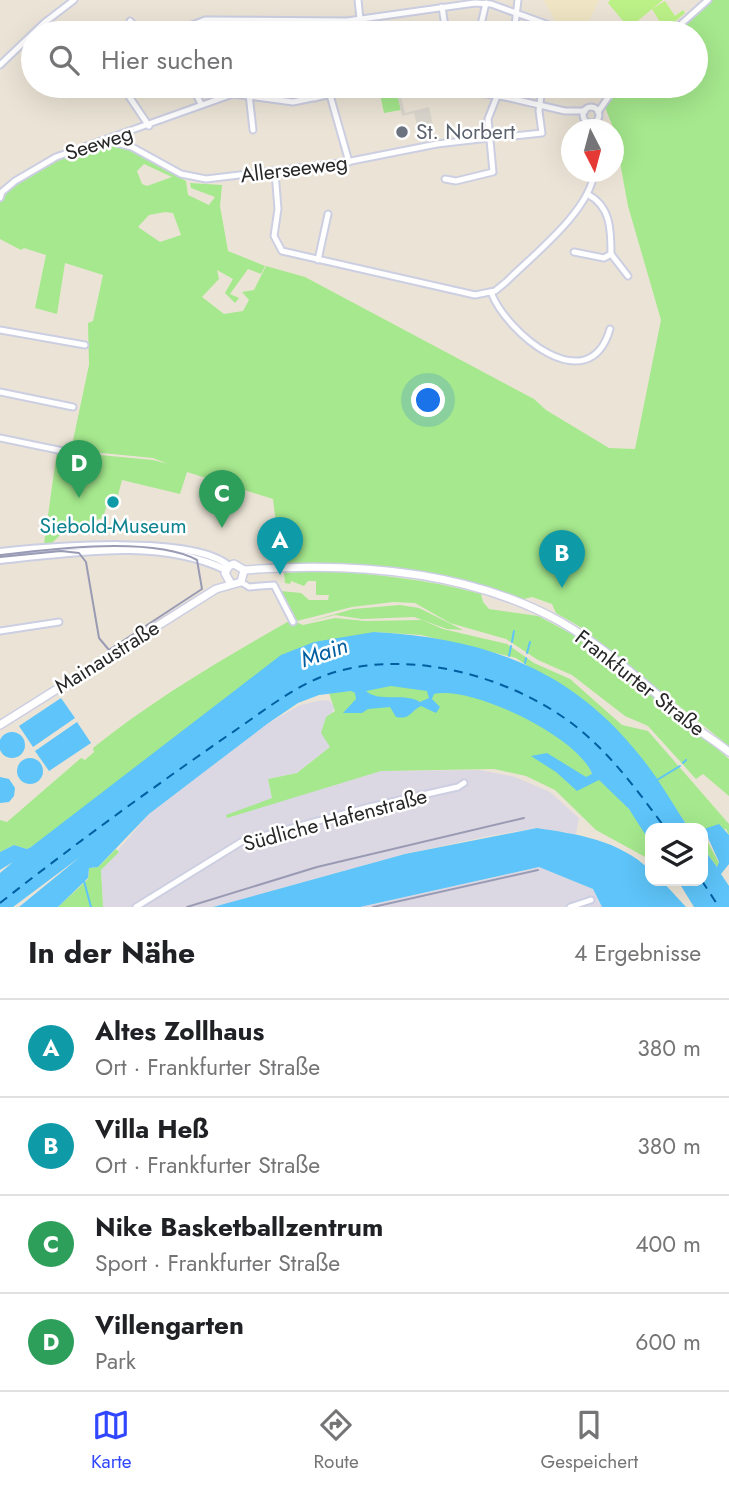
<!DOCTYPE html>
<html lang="de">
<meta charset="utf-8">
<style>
body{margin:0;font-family:Jost,sans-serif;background:#f2f2f2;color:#202124}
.controls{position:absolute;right:21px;bottom:21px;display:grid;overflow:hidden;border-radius:14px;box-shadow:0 7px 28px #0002}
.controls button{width:63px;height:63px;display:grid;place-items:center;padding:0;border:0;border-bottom:2px solid #e0e0e0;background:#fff;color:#202124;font:35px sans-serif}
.compass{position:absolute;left:561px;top:119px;width:63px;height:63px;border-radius:50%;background:#fff;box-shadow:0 7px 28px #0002;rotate:174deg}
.you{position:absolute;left:429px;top:401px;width:24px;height:24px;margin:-18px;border:5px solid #fff;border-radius:50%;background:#1a73e8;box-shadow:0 0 0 10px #1a73e833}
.badge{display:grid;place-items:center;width:46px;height:46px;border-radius:50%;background:#3047ff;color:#fff;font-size:23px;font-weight:700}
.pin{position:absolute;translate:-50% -58px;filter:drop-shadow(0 2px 4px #0008)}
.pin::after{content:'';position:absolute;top:37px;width:24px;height:21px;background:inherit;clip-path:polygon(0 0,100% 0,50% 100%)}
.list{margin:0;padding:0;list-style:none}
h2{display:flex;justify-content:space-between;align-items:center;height:91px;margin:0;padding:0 28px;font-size:30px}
h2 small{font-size:23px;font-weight:400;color:#757577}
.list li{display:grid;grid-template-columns:46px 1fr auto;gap:21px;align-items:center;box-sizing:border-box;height:98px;padding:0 28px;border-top:2px solid #e0e0e0}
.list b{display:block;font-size:26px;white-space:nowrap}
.list p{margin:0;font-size:23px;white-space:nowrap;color:#757577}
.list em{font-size:23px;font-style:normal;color:#757577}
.icon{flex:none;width:38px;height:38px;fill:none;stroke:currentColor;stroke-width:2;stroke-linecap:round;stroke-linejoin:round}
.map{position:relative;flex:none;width:729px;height:907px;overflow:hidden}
.search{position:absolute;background:#fff;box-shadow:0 7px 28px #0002;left:21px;right:21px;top:21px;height:77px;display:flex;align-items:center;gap:18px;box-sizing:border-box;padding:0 24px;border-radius:38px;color:#757577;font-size:26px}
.sheet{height:483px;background:#fff}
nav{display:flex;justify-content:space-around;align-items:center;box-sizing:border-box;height:98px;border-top:2px solid #e0e0e0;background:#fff;font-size:19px;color:#757577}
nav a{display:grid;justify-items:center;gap:4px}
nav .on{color:#3047ff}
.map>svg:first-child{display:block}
</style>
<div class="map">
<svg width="729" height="907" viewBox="0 0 729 907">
<rect width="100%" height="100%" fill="#ebe4d6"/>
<g fill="#dcd8e3">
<polygon points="322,700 330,701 335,707 330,716 330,747 297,773 268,779 273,802 381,771 480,770 515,777 550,792 579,818 576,834 537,828 489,836 405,854 213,907 103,907 101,870 149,814 267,724 300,705"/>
<polygon points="539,867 593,889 602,907 360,907"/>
</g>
<polygon fill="#efe4c3" points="544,0 599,0 583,33 558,26"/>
<g fill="#a5e88d" fill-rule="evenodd">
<path d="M713,0h16v746l-147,-118 -26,-15 -4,-9 -20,-7 -12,3 -62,-22 -63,-11 -115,-4 8,-33 -12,-7 -3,-24 -86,-27 -7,22 -58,-14 -5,19 -8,-2 -6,21 -37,11 -15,15h-7l13,-93 96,9 15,4 -15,-6 -82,-8 18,-85 -1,-42 5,-2 10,-46 -38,-12 -8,51 -22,-6 11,-53 -22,-7 -3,2 -21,-11v-48l46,-29 17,-5 2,2 37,-15h14l15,4 55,33 2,14 21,10 6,-8 -24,-9 -1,-5 32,2 -2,21 8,45 37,15 -4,8 -13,-5 -18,25 9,4 -4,5 -10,-10 8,-14 -16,-9 2,9 -17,18 22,17 19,-3 6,-11 -7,-8 12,-2 12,-24 39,11 229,122 12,11 63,38 26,1 26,-129 -33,-114 -14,-76 -9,-23 18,-21h73v-53h-20zM144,164l28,13 -25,9 -5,-2 -5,-13zM165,212l8,1 8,22 -21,7 -22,-15 11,-12z"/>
<polygon points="380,94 397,94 401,110 384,113"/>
<path d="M314,571c58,2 112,8 167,23l2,8 6,7 49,7 32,17 79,58 80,68v37l-26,-22 -7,5 -48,-53 -23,-10 -53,-41 -34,-15 -32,-21 -56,-16 -35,-20 -22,-1 -41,5 -55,14 -16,-30 20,2 8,7h19l1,-5h-13v-14h-8l-4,5 -13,-5 -1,3 -5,-1 -1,-10z"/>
<polygon points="400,605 419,608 463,630 447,629 414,617 362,619 335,615 304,623 353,609"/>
<path d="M335,618l30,3 57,-1 21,9 64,15 27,19 36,16 52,46 26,6 81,93v11l-3,-6 -22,6 15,28 -2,4 -14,-19v-20h-14l-49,-72 -37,-39 -87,-59 -95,-23 -47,-3 -343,215 -4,2 -13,-4 -14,7v-32l7,2 74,-64 4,2 9,-8 -1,-4c61,-49 129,-89 198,-128l12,5z"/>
<path d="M391,684l38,7v9c-16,5 -50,3 -64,-8l3,-4z"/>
<path d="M351,691c31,14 47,26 80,8l3,-7c41,-4 113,32 144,59 7,6 11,16 14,23l-3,8 10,-3c21,20 51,46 51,76l-3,3 -51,-28 -41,-40 -29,-14 -32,-7 -113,2 -154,47 -1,-3 46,-17 -4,-19 29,-6 33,-26 -9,-14 5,-16 9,-6 -6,-18z"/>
<polygon points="116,849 119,852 101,870 103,907 58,907 88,879 89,868 98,867"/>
</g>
<g fill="#bcf187">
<polygon points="610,0 663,0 629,28 608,3"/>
<polygon points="665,1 675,16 683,10 685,13 665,30 652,9"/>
</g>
<polygon fill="#dbd7ce" points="400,93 405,113 429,107 433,125 418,129 414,113 402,116 397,93"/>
<g fill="#5ec4f9" fill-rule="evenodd">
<path d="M374,632c110,6 197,36 267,125 18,22 32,48 48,71h-39v14l-21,-33 -30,-29 -22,11 -21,-19 -25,-16 16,-3 39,24 6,-3c-13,-37 -121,-89 -158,-80l-2,5 8,8 -4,6 -15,-7c-11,5 -10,14 -25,11l-6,-10 -22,2 -6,4h-19l13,-14 -1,-6 -4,-2 -32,4 -21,8 -31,21 -118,90 -51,53 -9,1 -1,10 -30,29h-39l61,-50 -67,50h-13v-34l13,-11 -13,8v-18l14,-7 13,4 4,-2 250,-192 33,-13zM391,686l36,5 2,7 -9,4c-16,-10 -41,1 -54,-11z"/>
<polygon points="61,698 75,718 33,747 19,726"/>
<polygon points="77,722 91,743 49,771 35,751"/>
<circle cx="12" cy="745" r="13"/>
<circle cx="30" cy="771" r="13"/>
<polygon points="0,777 9,779 15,788 14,796 9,802 0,803"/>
<polygon points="719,824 729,835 729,864 721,874 729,886 729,907 694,907 678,881 703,881 703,848 717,867 719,862 704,829"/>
<path d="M537,828c40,6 82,12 113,42v11h12l24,26h-84l-9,-18 -54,-22 -179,40h-147l192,-53z"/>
</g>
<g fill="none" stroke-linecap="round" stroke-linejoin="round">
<g stroke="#5ec4f9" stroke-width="2">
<polyline points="512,642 514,631"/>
<polyline points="527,653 530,642"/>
<polyline points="509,656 511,646"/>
<polyline points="525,663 526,658"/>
<polyline points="683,763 686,760"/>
<polyline points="657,780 680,766"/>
<polyline points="84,881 91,907"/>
</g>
<g stroke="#015ea1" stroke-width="2" stroke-dasharray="9 7" stroke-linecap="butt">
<polyline points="702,881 719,907"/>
<path d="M0,903c75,-59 152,-115 230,-169 31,-21 64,-48 99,-60 78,-26 177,1 241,48 38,28 68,69 95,106"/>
</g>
<g stroke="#cccee2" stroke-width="9">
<g id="minor">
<polyline points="358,0 360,19"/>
<polyline points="442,7 446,33"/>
<polyline points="130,21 141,33"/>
<polyline points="593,26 593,33"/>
<polyline points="171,33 205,20 347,21 475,3 491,4 571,33"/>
<polyline points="479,33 486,3"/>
<polyline points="514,33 518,0"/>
<polyline points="671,33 708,0"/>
<polyline points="0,65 44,23 74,0"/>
<polyline points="122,86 149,126"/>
<polyline points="192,86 201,104"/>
<polyline points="312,86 315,98"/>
<polyline points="128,93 138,86"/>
<polyline points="249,94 253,130"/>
<polyline points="330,95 349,162"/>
<circle cx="591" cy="115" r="8"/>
<polyline points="598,112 616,86"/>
<polyline points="514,136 542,133 539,111 542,87 582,93 593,86"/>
<polyline points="109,141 132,147 181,174 206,179 341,163 437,144 489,138"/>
<path d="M275,172l3,37 -4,27 8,15 193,44 20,-4 11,-9c26,-26 85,-72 88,-110"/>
<polyline points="445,179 456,181 493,172 488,119 501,86"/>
<polyline points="0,198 2,192 15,181 56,157 233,94 293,102 362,88 434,86 505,97 565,111 585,111"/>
<path d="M574,252l30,6 7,-4c0,-24 0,-48 -24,-60"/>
<polyline points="611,254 628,276"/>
<polyline points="318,260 328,214"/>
<path d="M491,292c15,41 98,110 119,37"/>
<polyline points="0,330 85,345"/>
<polyline points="0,392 73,407"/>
<polyline points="0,438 63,451"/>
<polyline points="241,582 249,587 274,585 293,622"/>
<polyline points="0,631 59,622"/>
<polyline points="136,907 241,842 369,807 458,787 464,783"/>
<polyline points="570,907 591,900"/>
</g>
</g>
<g stroke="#cccee2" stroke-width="10">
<g id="tertiary">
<path d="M0,552c48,-5 193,-18 229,14"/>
<path d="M0,560c71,-7 159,-23 226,10"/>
</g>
</g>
<g stroke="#cccee2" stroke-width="10">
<g id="secondary">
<path d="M231,584l-6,-11 4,-7 5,-2 10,6c106,-8 222,-1 317,52 48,28 88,66 130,102 12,10 26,18 38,28"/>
<polyline points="0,725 216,589 241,582 244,570"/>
</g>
</g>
<use href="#minor" stroke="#fff" stroke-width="5"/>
<use href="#tertiary" stroke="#fff" stroke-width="6"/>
<use href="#secondary" stroke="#fff" stroke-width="7"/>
<path stroke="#999bb4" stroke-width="2" d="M0,555c50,-6 153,-19 197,5l5,29 -93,61 -10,-12 -13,-76 -7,-9 -18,-2 -61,6"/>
<g stroke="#999bb4" stroke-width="2">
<polyline points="187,907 317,867 524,818"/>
<polyline points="373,907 538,870"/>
</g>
</g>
<circle fill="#6b7280" stroke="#fff" stroke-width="2.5" cx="402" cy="132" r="7"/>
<circle fill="#0f9aa8" stroke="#fff" stroke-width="2.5" cx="113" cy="502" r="7"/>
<g text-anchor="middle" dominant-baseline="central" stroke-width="5" stroke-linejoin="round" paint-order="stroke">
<g font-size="21" fill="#5b616d" stroke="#fff" text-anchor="start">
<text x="416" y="132">St. Norbert</text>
</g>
<g font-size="21" fill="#272727" stroke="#fff">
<text transform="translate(99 143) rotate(-18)">Seeweg</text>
<text transform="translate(294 169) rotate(-7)">Allerseeweg</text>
<text transform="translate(107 657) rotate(-32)">Mainaustraße</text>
<text transform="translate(640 683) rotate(38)">Frankfurter Straße</text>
<text transform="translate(335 820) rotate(-15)">Südliche Hafenstraße</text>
</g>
<g font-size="21" fill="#0d838f" stroke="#fff">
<text x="113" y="526">Siebold-Museum</text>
</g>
<g font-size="23" font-style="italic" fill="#015ea1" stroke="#fff">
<text transform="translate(324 652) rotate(-19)">Main</text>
</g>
</g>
</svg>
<div class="controls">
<button><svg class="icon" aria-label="layers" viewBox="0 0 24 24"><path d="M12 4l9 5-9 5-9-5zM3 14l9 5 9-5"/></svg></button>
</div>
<svg class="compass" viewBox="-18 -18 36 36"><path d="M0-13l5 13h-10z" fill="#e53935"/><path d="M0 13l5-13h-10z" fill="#757577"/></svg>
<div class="you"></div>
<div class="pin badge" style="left:280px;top:575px;background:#0f9aa8">A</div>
<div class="pin badge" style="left:562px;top:588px;background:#0f9aa8">B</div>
<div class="pin badge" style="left:222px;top:528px;background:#2e9e5b">C</div>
<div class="pin badge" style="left:79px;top:498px;background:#2e9e5b">D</div>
<div class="search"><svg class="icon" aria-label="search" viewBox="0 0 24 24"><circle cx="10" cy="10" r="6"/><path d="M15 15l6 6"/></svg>Hier suchen</div>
</div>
<section class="sheet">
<h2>In der Nähe<small>4 Ergebnisse</small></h2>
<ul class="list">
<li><span class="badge" style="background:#0f9aa8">A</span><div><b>Altes Zollhaus</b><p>Ort · Frankfurter Straße</p></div><em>380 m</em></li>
<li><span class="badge" style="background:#0f9aa8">B</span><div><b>Villa Heß</b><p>Ort · Frankfurter Straße</p></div><em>380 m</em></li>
<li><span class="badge" style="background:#2e9e5b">C</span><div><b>Nike Basketballzentrum</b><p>Sport · Frankfurter Straße</p></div><em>400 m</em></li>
<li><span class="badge" style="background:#2e9e5b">D</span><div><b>Villengarten</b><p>Park</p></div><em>600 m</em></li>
</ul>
</section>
<nav>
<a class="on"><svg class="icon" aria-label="map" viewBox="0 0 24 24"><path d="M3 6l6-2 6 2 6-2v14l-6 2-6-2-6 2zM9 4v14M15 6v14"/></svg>Karte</a>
<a><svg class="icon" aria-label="directions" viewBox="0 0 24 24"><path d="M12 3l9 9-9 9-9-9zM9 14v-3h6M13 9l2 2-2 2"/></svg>Route</a>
<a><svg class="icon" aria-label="saved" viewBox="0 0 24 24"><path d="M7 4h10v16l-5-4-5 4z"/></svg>Gespeichert</a>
</nav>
